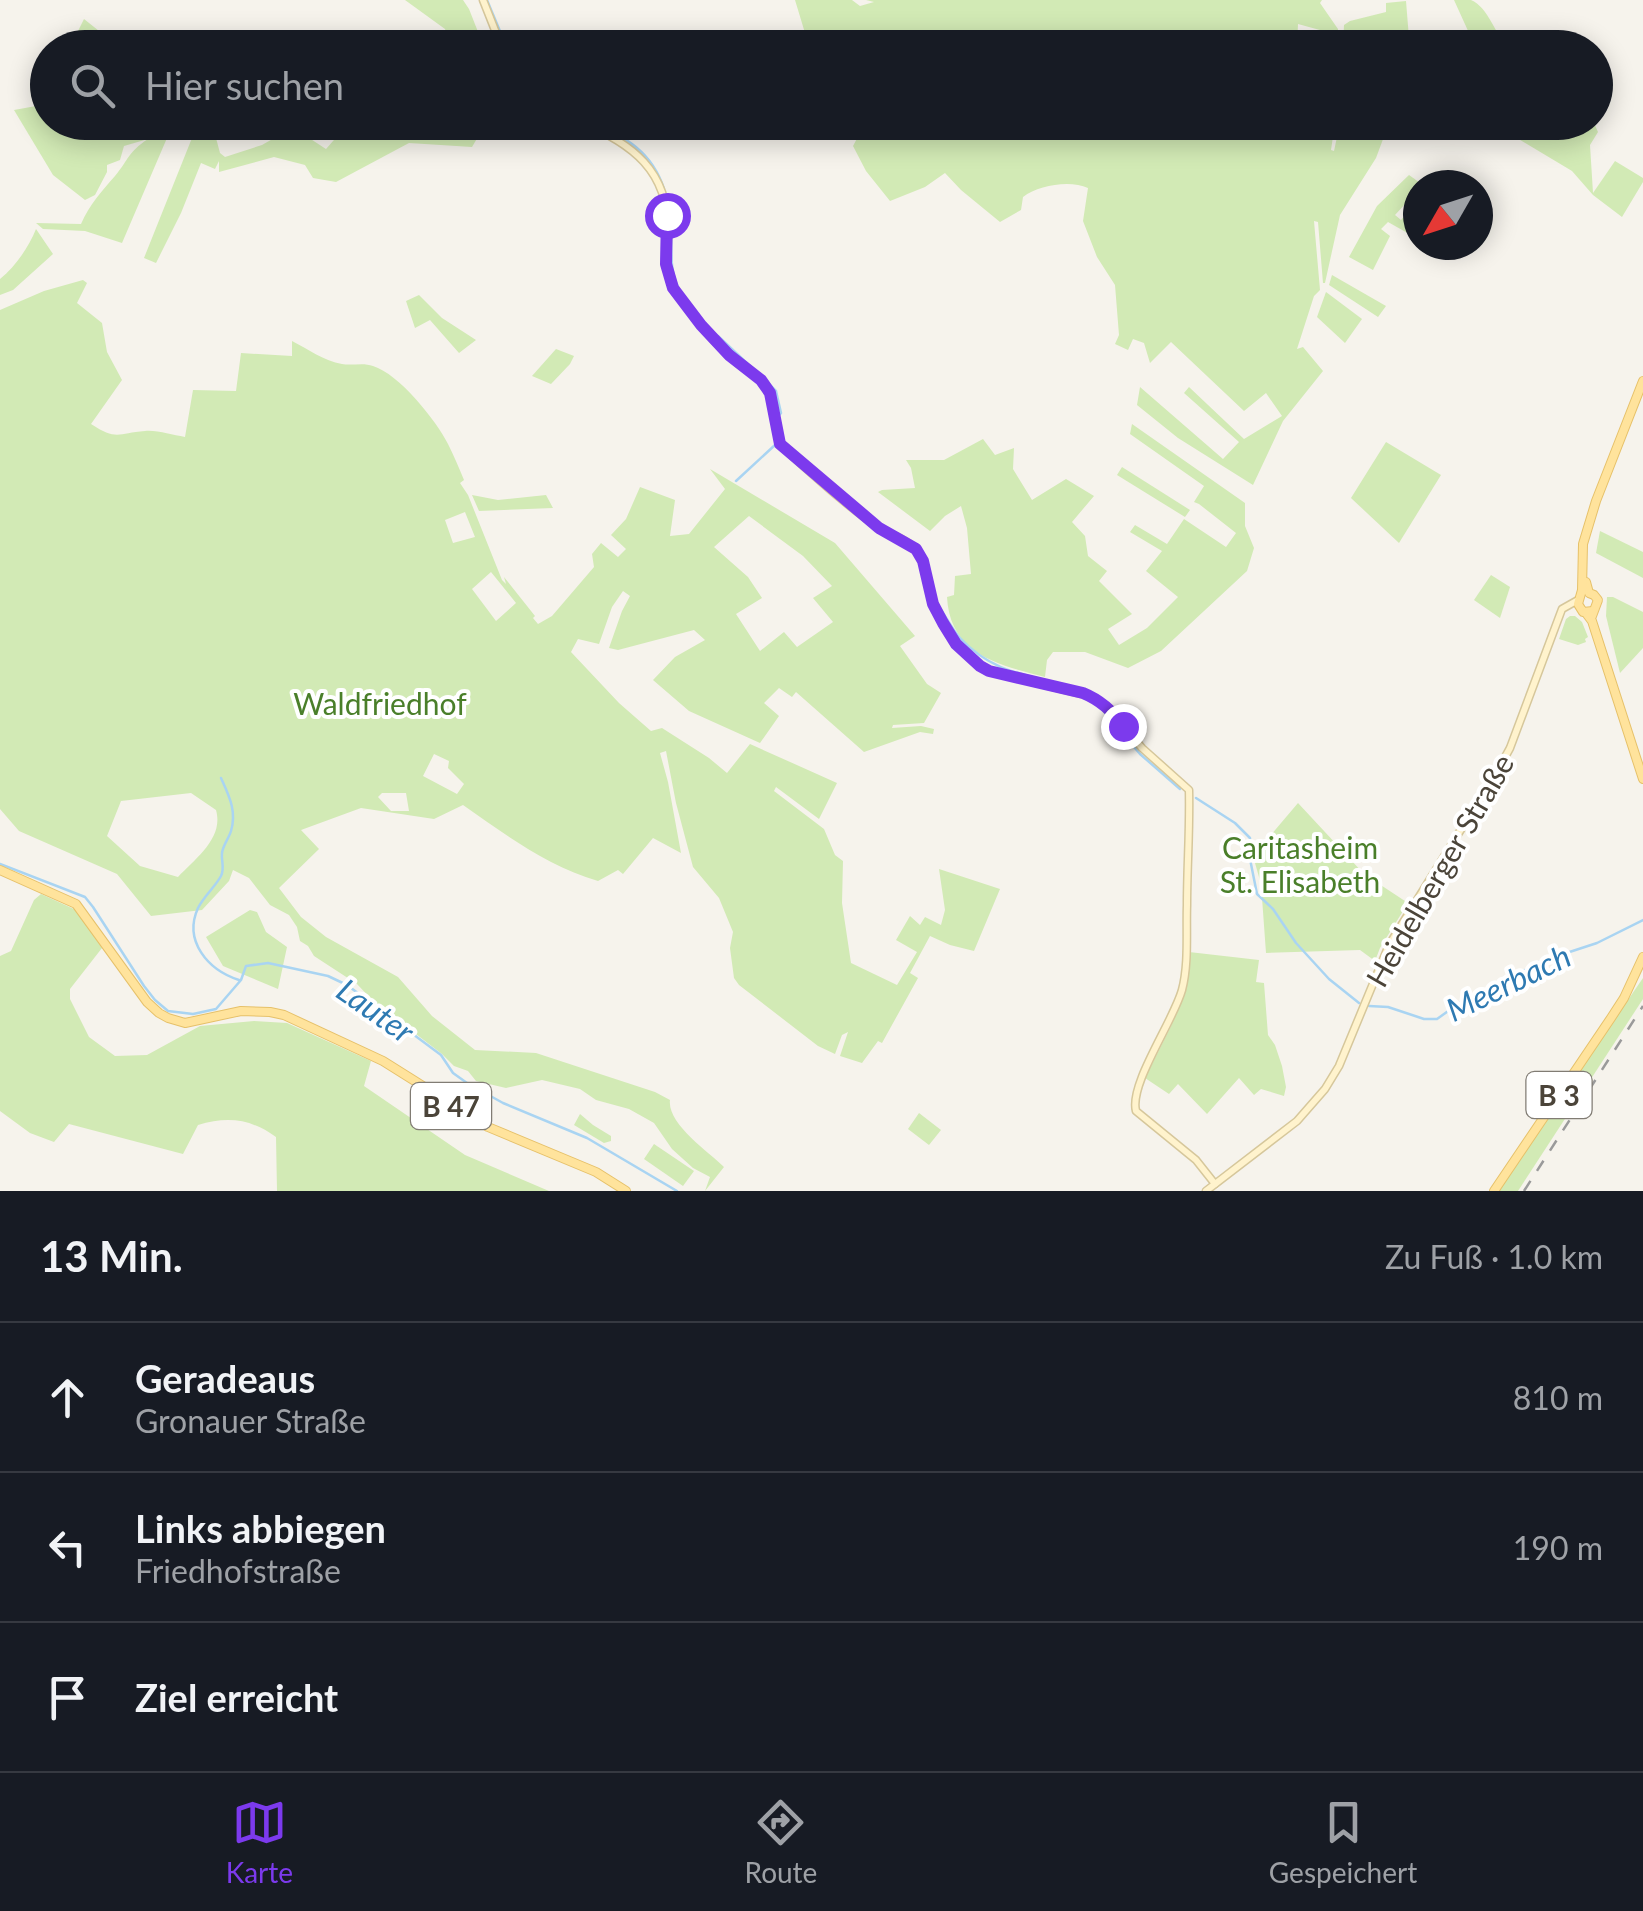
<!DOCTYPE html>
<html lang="de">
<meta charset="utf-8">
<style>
body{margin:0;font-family:Lato,sans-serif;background:#242831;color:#f1f3f6}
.compass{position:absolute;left:1403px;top:170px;width:90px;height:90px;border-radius:50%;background:#171b24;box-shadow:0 5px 25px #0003;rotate:231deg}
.stop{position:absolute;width:30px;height:30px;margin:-22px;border:8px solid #7c3aed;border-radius:50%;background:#fff}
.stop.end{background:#7c3aed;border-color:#fff;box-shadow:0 2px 10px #0008}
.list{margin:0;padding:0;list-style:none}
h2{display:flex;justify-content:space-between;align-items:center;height:130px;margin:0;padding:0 40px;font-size:42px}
h2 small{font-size:32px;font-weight:400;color:#9ea1a6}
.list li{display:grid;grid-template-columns:65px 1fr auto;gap:30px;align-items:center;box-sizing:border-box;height:150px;padding:0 40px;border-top:2px solid #363941}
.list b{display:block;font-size:38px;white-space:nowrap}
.list p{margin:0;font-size:32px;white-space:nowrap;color:#9ea1a6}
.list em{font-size:32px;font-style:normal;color:#9ea1a6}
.icon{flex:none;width:55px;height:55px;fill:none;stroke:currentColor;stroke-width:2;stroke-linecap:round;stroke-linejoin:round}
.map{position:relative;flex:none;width:1643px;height:1191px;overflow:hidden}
.search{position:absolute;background:#171b24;box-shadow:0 5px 25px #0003;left:30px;right:30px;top:30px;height:110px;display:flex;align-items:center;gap:25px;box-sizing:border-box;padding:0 35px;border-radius:55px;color:#9ea1a6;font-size:38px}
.sheet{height:580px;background:#171b24}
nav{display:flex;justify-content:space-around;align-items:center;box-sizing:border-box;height:140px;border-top:2px solid #363941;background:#171b24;font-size:28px;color:#9ea1a6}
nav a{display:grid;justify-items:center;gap:5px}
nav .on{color:#7c3aed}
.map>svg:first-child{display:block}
</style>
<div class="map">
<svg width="1643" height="1191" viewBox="0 0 1643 1191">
<rect width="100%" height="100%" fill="#f6f3ec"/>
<g fill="#d2eab5" fill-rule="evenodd">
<polygon points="405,0 463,0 469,9 482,42 480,47 450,47 445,29"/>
<polygon points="795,0 852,0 860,6 874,2 866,0 1322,0 1320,3 1338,29 1338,35 1298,24 1297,47 832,47 822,31 805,33"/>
<path d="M1454,0c6,0 12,0 17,0 17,7 25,35 36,47h-44l6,-14z"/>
<polygon points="1406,1 1409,38 1407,47 1343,47 1344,25 1350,21 1386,12 1386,3"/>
<polygon points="84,19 119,47 70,47"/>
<path d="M47,104l1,18 164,1 8,30 5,4 37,-12 21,-12 23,3 20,13 15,-17 -7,-9 150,-1 1,3 -13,22 -63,-4 -73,39 -23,-4 -8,-13 -31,-8 -55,15v-11l-4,8 -14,-6 -20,50 -25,50 -12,-5 48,-120h-25l-45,105 -37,-12 -42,-2 -7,-6 45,1c9,-20 20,-32 34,-48 14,-17 13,-24 33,-37l-24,7 -4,14 -13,5v7l-12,23 -10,5 -32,-25 -39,-65z"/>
<path d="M875,123h460l-4,27 3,1 6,-28h49l-13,35 -36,57 -15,68h-2l-5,-61 -4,-1 6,69 -6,6 -17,53 6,-2 20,24 -40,50 -30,64 -75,-47 -41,-33 3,-18 83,72 16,-17 -55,-49 5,-6 55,52 38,-23 -16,-23 -22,18 -73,-69 -21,21 -6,-20 -11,-4 -5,11 -13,-6 4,-9 -4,-50 -18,-28 -14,-36 5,-33c-18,-8 -49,-3 -65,9l-2,13 -21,12 -39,-32 -16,-17 -20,14 -35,14 -24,-30 -13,-25 8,-15 15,-3z"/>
<polygon points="1492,123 1594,123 1598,132 1590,145 1593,193 1615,161 1643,178 1643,182 1622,217 1593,195 1572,171"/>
<polygon points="1409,175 1423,185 1418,185 1418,190 1395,215 1401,220 1410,209 1418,217 1418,226 1411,235 1388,222 1381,229 1390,236 1373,270 1349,257 1377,206"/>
<path d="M36,229l17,25 -40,36 -13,5v-16c15,-12 29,-32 36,-50z"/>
<polygon points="1332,275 1386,306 1378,317 1329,285"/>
<path d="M83,280l4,3 -10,20 25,20 5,29 15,28 -31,44c26,17 27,9 54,7 13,-1 27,4 40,6l8,-47 43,1 5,-38 51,3v-15c16,8 32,20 50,23 10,2 21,-2 31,2 26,8 63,54 75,78 6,12 11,24 16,36l-4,3 8,12 34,85 4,4 -2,-7 31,39 -2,2 5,6 14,-8 42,-49 -2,-13 9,-11 17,14 8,-8 -15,-14 15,-16 14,-32 35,13 -5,36 19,-2 36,-45 -15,-20 125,74 80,93 -15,10 27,38 14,9 -17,30 -31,2 -1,3 29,-2 13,3 -1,5 -13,-2 -56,20 -68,-60 -4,5 -13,-9 -15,15 15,13 -19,27 -71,-32 -36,-31 22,-23 30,-17 -11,-10 -76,20 -9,-2 13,-37 8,-15 -7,-5 -11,16 -13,37 -21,-5 -7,13 48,51 32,28 11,-3 47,30 18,15 23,-29 87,39 -18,36 -43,-32 -2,4 50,38 11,26 8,6 -1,42 9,60 46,22 20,-33 -21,-12 14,-24 10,9 5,-8 16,8 4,-15 -6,-41 61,20 -26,62 -24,-6 -20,-9 -20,37 8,5 -36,65 -4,-2 -16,22 -22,-7 8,-24 -6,3 -7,19 -17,-8 -79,-61 -5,-7 -4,-30 3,-16 -14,-34 -26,-31 -17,-64 -10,-52 -6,2 8,29 13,71 -28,-15 -30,36 -5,-4 -20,11c-51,-15 -92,-46 -135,-76l-29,14 -73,-11 -60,22 18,19 -40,39 22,29 25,20 72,40 34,39 43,34 61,3 119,39 15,8c-3,24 38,51 54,67l-19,24 5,-14 -17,-9 -21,-19 -18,-26 -25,-14 -33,-9 -16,-11 -38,-9 -36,8 -30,-7 -8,-10 -14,-5 -12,-12 -69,-53 -16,-17 -43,-28 -6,-10 -8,-5 -3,-14 -8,-12 -19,-10 -21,-27 -16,-8 -4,11 -27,29 -51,6 -34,-42 -98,-43 -19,-22v-499l44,-19zM465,512l10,25 -22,6 -8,-23zM749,516l54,40 29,30 -19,12 20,24 -36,25 -13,-15 -24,19 -24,-37 26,-16 -14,-21 -34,-30zM491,572l25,31 -20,18 -24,-32zM434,754l15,7 -1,7 16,16 -7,10 -34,-18zM191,793l25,17c8,28 -20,48 -38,67l-38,-11 -33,-30 14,-35zM382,793h24l3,18h-18l-13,-14z"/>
<polygon points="1326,292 1362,319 1345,343 1317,317"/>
<polygon points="419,295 442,318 476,340 459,353 430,320 415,328 406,301"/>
<polygon points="556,349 574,356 570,364 551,384 532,376"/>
<path d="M1132,424l113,79v23l9,22 -7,23 -86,80 -33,17 -43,-16h-32l-6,8 -2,17c-47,-12 -95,-23 -98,-80l7,-2 1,-19 16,-2 -4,-46 -6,-22 -16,10 -15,15 -52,-39 4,-2 33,-2 -4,-20 -5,-8h38l39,-21 12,16 19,-7 -1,21 19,31 34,-21 28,17 -22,26 13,14 3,20 19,15 -8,10 33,33 -24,15 11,16 28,-17 31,-31 -32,-26 16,-20 -32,-19 5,-7 32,19 17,-25 42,28 10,-14 -37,-29 -5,-2 10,-16 -74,-52z"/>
<polygon points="1386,442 1441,475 1399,543 1351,498"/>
<polygon points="1122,467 1190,510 1185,517 1117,475"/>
<polygon points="472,495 498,500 546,495 553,508 479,511"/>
<polygon points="1600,531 1643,552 1643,578 1596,553"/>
<polygon points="1491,575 1510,587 1500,618 1474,600"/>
<polygon points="1607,597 1613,597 1643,612 1643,648 1620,673 1606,616"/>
<polygon points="1570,616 1575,616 1582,622 1588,637 1585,639 1586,642 1578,645 1559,639 1566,619"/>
<polygon points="1298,803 1364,874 1408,903 1380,948 1375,961 1360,950 1266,953 1261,884 1253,856"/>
<path d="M41,894l35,16 26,38 -32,41v10l19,38 26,19 32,-1 53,-29 54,-5 33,2 84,38 -7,25 101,69 84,36h-272l-1,-54c-25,-18 -48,-21 -78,-12l-15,29 -114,-30 -15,18 -24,-9 -30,-22v-155l11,-5 23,-51z"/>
<polygon points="250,910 257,912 266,932 287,947 278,989 223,966 206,937"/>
<polygon points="1189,952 1259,960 1256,982 1264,983 1268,1035 1275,1045 1282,1066 1286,1087 1284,1096 1261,1089 1254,1095 1239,1078 1207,1114 1178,1084 1169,1094 1145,1078 1171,1026 1182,995"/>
<polygon points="1643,978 1643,999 1518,1191 1497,1191"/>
<polygon points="919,1113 941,1130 929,1145 908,1129"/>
<polygon points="580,1114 593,1125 611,1136 611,1141 604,1143 574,1125"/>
<polygon points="654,1144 694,1171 683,1186 644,1159"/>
</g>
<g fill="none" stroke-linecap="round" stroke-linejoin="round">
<g stroke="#a9d4f2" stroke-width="2.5">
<polyline points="487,0 507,48"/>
<path d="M591,122c35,15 61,30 73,67"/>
<path d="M668,202c9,30 -5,64 14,92"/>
<polyline points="718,336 751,367"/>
<polyline points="757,372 776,391 781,413 778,416"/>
<polyline points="793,450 845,496"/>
<polyline points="736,481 775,445"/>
<path d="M939,607c6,8 13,22 21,31 32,34 63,36 105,47"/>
<polyline points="1100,707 1140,754 1180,789"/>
<path d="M221,778c8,18 16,33 10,53 -2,7 -8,14 -9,22 -1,8 3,15 -1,23 -6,11 -17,20 -23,32 -15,33 10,62 41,72"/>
<polyline points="1196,798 1235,823 1250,838 1250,859 1257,894 1273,909 1296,943 1329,979 1359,1003"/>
<polyline points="0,864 85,897 93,907 144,986 155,1000 168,1011 193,1014 216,1009 241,980 246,966 268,963 328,976 347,985 441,1055 453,1073 467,1083 503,1103 587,1138 677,1191"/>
<polyline points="1369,1006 1388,1007 1424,1019 1437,1019 1465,999 1501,984 1539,962 1597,943 1643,920"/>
</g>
<g stroke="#d6c79b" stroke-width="9">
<g id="secondary">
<polyline points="483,0 502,48"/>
<path d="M580,122c52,21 89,49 88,110 0,22 -5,40 8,59 15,25 37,50 59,70 11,10 26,16 34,30 12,23 -2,41 21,63 28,25 57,52 88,73 12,8 30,12 39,24 11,13 10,34 16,50 9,28 31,56 56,70l104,26 15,11 34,40 47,42c1,38 -2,77 -2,115 -1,28 2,58 -5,85 -9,32 -53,94 -46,121l60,49 19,24"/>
<polyline points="1206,1191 1297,1121 1325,1089 1339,1066 1389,945 1498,770 1510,748 1562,609 1578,600"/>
</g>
</g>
<g stroke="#e6c16a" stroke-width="10">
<g id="primary">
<polyline points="1586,582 1589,593 1594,595 1598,600 1592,616"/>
<polyline points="1593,611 1583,612 1578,604 1582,590 1583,544 1596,501 1643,381"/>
<polyline points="1586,613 1592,621 1643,779"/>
<polyline points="0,870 76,904 147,1002 159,1013 168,1018 185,1023 241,1011 270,1012 284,1015 383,1061 488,1127 596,1172 626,1191"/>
<polyline points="1494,1191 1611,1018 1624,998 1643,957"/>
</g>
</g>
<use href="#secondary" stroke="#fff3cd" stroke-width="6"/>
<use href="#primary" stroke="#ffe39c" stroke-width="8"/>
<polyline stroke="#9a9a9a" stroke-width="2.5" stroke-dasharray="12 12" stroke-linecap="butt" points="1524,1191 1643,1006"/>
</g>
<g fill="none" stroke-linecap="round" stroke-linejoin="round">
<path stroke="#7c3aed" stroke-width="12" d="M667,215l-1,49 7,24 28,37 28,30 32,25 9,13 10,51 99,84 37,21 7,12 10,43 10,19 13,21 24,22 9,5 94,22c17,7 29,17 40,33"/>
</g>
<g text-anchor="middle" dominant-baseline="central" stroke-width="8" stroke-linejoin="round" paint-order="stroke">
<g fill="#fff" stroke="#817c74" stroke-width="2.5">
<rect x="1526.5" y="1072" width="65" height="46" rx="8"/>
<rect x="411" y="1083" width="80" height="46" rx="8"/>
</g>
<g font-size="28" font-weight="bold" fill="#4b4439">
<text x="1559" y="1095">B 3</text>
<text x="451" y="1106">B 47</text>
</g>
<g font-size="30" fill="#4a7f2a" stroke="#fff">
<text x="380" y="703">Waldfriedhof</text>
<text x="1300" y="847">Caritasheim<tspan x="1300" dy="34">St. Elisabeth</tspan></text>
</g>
<g font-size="30" fill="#4b4439" stroke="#fff">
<text transform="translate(1439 870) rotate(-60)">Heidelberger Straße</text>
</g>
<g font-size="32" font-style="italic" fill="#2e7ab2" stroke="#fff">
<text transform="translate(1508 982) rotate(-26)">Meerbach</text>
<text transform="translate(376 1010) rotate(35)">Lauter</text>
</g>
</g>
</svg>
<svg class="compass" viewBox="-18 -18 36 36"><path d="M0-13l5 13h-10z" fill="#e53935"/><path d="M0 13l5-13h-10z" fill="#9ea1a6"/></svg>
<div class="stop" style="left:667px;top:215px"></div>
<div class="stop end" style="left:1123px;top:726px"></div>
<div class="search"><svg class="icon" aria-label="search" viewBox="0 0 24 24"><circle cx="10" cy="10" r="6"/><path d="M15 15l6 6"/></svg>Hier suchen</div>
</div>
<section class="sheet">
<h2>13 Min.<small>Zu Fuß · 1.0 km</small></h2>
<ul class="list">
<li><svg class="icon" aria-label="ahead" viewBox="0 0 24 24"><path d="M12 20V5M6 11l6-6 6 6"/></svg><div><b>Geradeaus</b><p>Gronauer Straße</p></div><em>810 m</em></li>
<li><svg class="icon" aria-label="left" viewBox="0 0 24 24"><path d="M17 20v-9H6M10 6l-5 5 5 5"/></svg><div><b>Links abbiegen</b><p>Friedhofstraße</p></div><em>190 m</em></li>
<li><svg class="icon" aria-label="arrive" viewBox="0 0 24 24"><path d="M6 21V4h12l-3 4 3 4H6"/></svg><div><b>Ziel erreicht</b></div></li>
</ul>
</section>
<nav>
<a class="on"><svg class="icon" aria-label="map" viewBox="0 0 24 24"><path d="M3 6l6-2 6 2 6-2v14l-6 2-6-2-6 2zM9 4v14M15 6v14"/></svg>Karte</a>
<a><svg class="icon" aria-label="directions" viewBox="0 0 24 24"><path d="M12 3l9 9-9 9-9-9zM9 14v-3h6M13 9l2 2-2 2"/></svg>Route</a>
<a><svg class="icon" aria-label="saved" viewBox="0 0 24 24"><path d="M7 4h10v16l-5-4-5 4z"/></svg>Gespeichert</a>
</nav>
